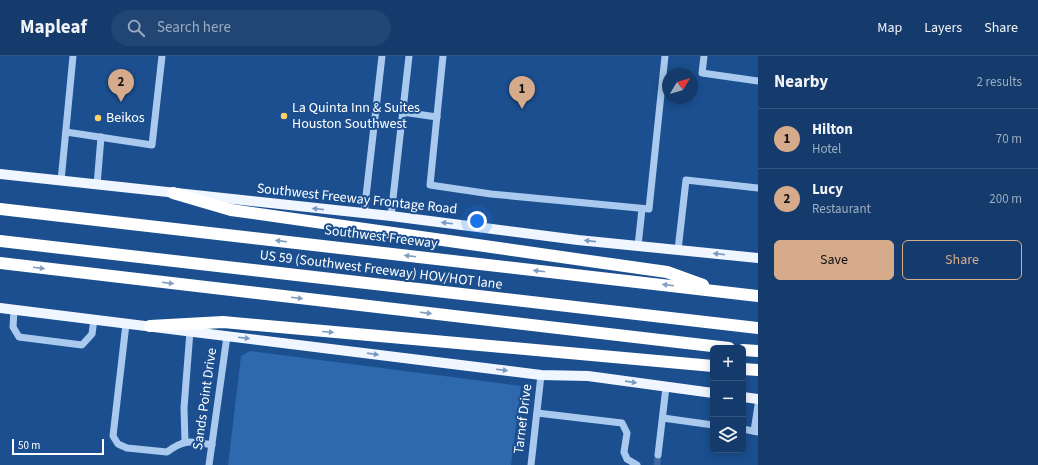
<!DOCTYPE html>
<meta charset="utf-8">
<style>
body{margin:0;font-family:"Source Sans 3",sans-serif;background:#214673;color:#f1f3f6}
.controls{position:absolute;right:12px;bottom:12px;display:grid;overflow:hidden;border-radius:6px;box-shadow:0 2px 10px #0003}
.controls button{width:36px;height:36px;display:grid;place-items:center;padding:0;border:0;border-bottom:1px solid #33557e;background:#143b6b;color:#f1f3f6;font:20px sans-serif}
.compass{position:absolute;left:662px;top:12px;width:36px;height:36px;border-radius:50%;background:#143b6b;box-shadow:0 2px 10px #0003;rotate:52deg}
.scale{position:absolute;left:12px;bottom:10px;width:92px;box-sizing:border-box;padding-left:4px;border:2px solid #fff;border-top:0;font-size:11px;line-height:14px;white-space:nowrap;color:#fff;-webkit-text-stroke:3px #1b4f8f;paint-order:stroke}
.you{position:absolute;left:477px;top:165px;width:14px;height:14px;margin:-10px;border:3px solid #fff;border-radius:50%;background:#1a73e8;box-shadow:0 0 0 6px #1a73e833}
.badge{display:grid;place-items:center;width:26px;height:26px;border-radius:50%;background:#d6ab8b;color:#111;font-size:13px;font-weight:700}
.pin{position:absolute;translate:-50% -33px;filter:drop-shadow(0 1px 2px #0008)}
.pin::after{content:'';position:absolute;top:21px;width:14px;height:12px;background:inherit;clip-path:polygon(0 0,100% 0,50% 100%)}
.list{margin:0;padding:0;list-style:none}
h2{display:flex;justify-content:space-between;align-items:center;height:52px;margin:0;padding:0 16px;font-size:17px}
h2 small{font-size:13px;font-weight:400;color:#9dadc1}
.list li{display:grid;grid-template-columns:26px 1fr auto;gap:12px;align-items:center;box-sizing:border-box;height:60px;padding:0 16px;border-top:1px solid #33557e}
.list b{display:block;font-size:15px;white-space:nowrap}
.list p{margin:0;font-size:13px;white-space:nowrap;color:#9dadc1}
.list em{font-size:13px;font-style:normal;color:#9dadc1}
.actions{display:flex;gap:8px;padding:12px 16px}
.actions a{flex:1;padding:9px 0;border:1px solid #d6ab8b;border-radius:6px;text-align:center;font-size:14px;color:#d6ab8b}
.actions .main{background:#d6ab8b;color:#111}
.icon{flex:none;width:22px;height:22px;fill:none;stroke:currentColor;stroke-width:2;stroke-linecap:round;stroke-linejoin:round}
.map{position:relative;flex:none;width:758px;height:409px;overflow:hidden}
header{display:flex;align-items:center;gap:24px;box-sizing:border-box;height:56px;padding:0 20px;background:#143b6b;border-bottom:1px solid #33557e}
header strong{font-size:19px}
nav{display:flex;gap:22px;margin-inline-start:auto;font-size:14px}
.search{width:280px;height:36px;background:#214673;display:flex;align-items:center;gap:10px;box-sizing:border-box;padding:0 14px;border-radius:22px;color:#9dadc1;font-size:15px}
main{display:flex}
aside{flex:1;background:#143b6b}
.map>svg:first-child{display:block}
</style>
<header>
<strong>Mapleaf</strong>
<div class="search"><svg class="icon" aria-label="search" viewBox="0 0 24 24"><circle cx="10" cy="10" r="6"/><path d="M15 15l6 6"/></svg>Search here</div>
<nav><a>Map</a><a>Layers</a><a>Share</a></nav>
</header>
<main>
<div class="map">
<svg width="758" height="409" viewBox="0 0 758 409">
<rect width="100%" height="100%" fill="#1b4f8f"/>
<polygon fill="#2e69ad" points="250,295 521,330 511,409 228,409 241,300"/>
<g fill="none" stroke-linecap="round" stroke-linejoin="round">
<polyline stroke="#3d69a0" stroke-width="7" stroke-dasharray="7 3.5" stroke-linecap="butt" points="657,409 658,399"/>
<g stroke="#a9c9ee" stroke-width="7">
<polyline points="443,0 430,129 491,138 649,153 665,0"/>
<polyline points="704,0 702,17 758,25"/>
<polyline points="402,56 437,61"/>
<polyline points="66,76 152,89 162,0"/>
<polyline points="61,125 73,0"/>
<polyline points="97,129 101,81"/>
<polyline points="364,158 382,0"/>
<polyline points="391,160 409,0"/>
<polyline points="638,190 642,153"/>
<polyline points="678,194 686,124 758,132"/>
<polyline points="14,254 13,271 19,281 82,289 92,278 94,263"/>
<path d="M126,268l-13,112 5,8 9,4 40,4c17,-13 24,-11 45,-7"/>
<polyline points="537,357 622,367 627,377 624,396 627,403 637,409"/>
<polyline points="663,362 713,369"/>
<polyline points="743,373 758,376"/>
<polyline points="754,375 758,349"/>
<polyline points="185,386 184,352 190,275"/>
<polyline points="658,399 666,331"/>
<polyline points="209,409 227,280"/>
<polyline points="531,409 541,319"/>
</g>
<g stroke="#f0f6ff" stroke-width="10">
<polyline points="0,118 391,160 578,184 758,202"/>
<polyline points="0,252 541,319 588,320 713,337"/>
<polyline points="743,341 758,343"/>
</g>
<g stroke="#fff" stroke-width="12">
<polyline points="173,137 231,154 667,216 703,229"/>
<polyline points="0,153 758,240"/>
<polyline points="0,185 758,272"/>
<polyline points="0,207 729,292"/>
<polyline points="150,270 223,266 713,310"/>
<polyline points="743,294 758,295"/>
<polyline points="743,313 758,314"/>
</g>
</g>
<defs><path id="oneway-solid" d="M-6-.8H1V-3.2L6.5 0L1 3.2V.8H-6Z"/></defs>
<g fill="#7b9ac1">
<use href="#oneway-solid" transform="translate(318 153) rotate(-174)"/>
<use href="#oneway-solid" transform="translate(447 167) rotate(-173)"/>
<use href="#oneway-solid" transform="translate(590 185) rotate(-174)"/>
<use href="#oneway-solid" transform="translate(719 198) rotate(-174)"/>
<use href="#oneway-solid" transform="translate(244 282) rotate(7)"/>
<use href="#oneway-solid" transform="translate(373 298) rotate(8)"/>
<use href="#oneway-solid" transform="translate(502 314) rotate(7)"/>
<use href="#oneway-solid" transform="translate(631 326) rotate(8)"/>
</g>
<g fill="#829ec1">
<use href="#oneway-solid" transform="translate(281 185) rotate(-173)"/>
<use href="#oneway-solid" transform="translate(410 200) rotate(-173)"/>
<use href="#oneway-solid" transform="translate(39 212) rotate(7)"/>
<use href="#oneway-solid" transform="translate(539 215) rotate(-173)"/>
<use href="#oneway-solid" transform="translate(168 227) rotate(7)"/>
<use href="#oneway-solid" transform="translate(668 229) rotate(-173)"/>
<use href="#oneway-solid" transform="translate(297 242) rotate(7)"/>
<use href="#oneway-solid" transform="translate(426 257) rotate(7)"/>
<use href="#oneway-solid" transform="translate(328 276) rotate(5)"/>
</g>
<g fill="#ffd166" stroke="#1b4f8f" stroke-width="1.5">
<circle cx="284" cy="60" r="4"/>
<circle cx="98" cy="62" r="4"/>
</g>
<g text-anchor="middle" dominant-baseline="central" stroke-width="4" stroke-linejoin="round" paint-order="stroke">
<g font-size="14" fill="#fff" stroke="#1b4f8f" text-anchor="start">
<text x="292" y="52">La Quinta Inn &amp; Suites<tspan x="292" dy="16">Houston Southwest</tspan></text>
<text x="106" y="62">Beikos</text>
</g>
<g font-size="14" fill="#fff" stroke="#1b4f8f">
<text transform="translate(357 143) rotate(6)">Southwest Freeway Frontage Road</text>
<text transform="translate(381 181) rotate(7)">Southwest Freeway</text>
<text transform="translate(381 214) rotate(7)">US 59 (Southwest Freeway) HOV/HOT lane</text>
<text transform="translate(205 343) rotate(-82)">Sands Point Drive</text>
<text transform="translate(523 363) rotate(-83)">Tarnef Drive</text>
</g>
</g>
</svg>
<div class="controls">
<button>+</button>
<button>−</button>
<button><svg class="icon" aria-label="layers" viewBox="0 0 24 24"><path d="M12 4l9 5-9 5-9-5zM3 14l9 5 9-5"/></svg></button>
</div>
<svg class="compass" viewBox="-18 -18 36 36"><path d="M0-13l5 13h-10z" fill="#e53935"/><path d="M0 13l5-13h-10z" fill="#9dadc1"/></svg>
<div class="scale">50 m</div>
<div class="you"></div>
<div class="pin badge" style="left:522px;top:53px">1</div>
<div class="pin badge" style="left:121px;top:46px">2</div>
</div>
<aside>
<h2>Nearby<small>2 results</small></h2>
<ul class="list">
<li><span class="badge">1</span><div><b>Hilton</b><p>Hotel</p></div><em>70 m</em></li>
<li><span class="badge">2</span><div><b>Lucy</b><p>Restaurant</p></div><em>200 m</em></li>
</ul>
<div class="actions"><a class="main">Save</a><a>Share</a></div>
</aside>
</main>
